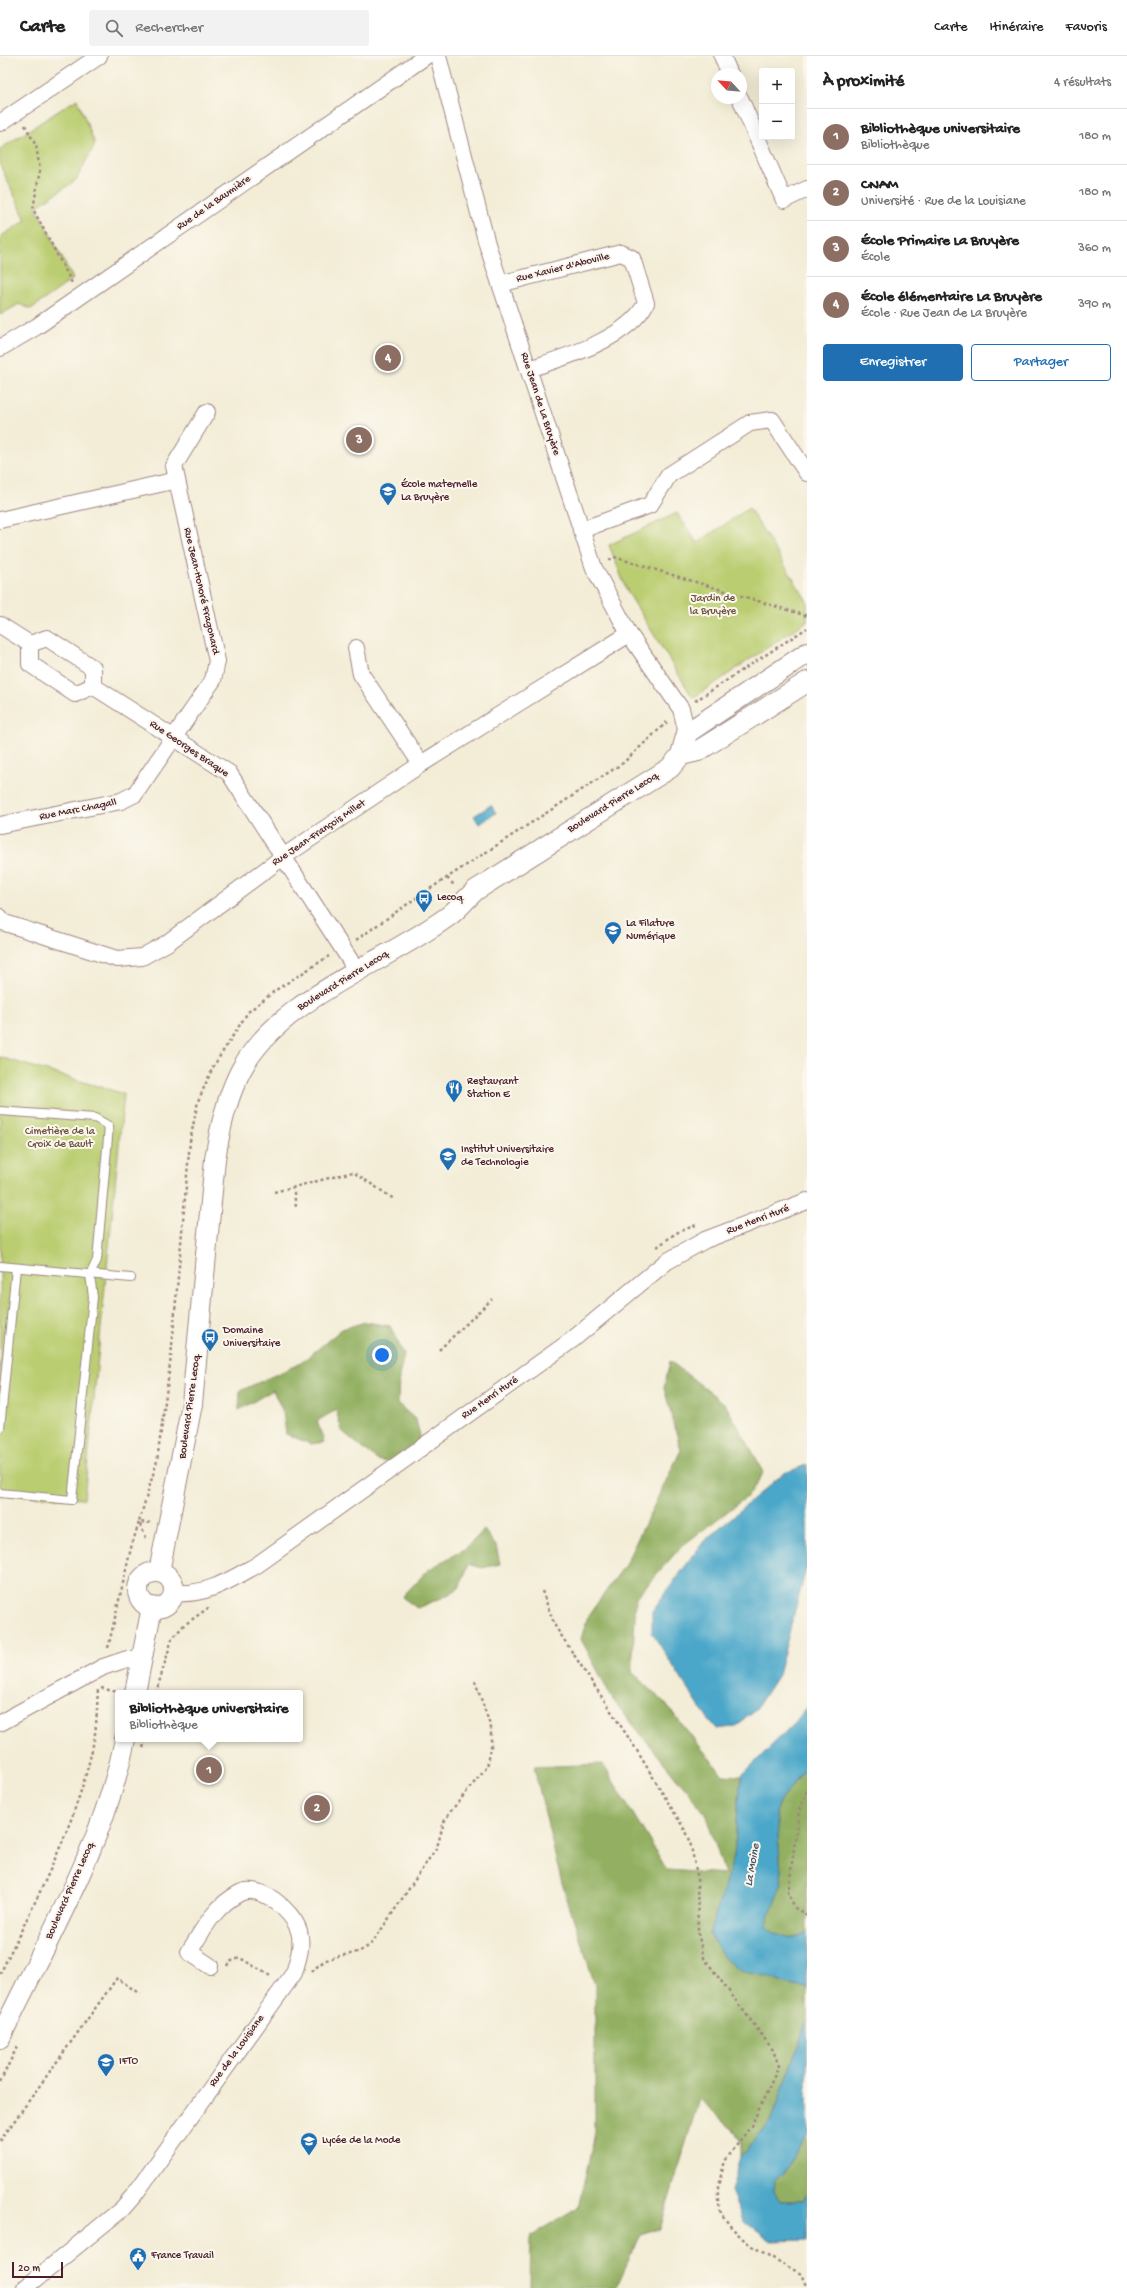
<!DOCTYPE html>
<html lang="fr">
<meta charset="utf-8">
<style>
body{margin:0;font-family:"Gochi Hand",sans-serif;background:#f2f2f2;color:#222}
.controls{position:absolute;right:12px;top:12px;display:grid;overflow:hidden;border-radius:4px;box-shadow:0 4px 16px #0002}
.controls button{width:36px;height:36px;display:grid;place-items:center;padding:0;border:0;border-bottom:1px solid #e0e0e0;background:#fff;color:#222;font:20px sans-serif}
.compass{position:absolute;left:711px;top:12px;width:36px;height:36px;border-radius:50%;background:#fff;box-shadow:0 4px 16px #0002;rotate:296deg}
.scale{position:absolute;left:12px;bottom:10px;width:51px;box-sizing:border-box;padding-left:4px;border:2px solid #4a1f2b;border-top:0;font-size:11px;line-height:14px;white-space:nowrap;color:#4a1f2b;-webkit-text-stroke:3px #fbf7ec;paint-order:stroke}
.you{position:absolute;left:382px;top:1299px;width:14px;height:14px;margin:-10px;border:3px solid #fff;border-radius:50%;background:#1a73e8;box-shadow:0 0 0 6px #1a73e833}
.badge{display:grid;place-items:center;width:26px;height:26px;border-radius:50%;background:#1f6fb2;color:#fff;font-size:13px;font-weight:700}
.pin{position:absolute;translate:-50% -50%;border:2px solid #fff;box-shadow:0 1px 4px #0006}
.popup{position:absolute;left:115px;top:1634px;width:188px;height:52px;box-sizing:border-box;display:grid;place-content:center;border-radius:4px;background:#fff;filter:drop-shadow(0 1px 3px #0005);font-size:13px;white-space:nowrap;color:#767676}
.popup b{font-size:15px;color:#222}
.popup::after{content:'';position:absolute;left:50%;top:100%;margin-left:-8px;border:8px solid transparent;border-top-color:#fff}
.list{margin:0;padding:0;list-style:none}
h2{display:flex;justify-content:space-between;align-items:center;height:52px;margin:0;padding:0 16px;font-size:17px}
h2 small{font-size:13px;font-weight:400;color:#767676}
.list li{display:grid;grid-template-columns:26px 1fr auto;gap:12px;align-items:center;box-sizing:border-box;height:56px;padding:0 16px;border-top:1px solid #e0e0e0}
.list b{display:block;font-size:15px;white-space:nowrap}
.list p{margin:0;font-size:13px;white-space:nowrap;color:#767676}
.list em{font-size:13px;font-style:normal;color:#767676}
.actions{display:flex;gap:8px;padding:12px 16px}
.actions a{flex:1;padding:9px 0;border:1px solid #1f6fb2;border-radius:4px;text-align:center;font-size:14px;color:#1f6fb2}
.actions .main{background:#1f6fb2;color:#fff}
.icon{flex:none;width:22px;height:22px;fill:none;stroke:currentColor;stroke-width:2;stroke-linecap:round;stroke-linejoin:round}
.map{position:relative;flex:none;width:807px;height:2232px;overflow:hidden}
header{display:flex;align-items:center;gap:24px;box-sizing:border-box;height:56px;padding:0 20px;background:#fff;border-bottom:1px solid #e0e0e0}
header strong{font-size:19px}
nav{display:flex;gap:22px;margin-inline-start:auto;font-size:14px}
.search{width:280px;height:36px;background:#f2f2f2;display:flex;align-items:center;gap:10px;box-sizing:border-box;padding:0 14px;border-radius:4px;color:#767676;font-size:15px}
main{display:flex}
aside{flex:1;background:#fff}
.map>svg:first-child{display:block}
</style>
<header>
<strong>Carte</strong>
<div class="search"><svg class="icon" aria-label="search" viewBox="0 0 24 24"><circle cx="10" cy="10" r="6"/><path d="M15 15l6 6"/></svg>Rechercher</div>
<nav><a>Carte</a><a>Itinéraire</a><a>Favoris</a></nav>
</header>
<main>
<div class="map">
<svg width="807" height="2232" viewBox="0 0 807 2232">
<rect width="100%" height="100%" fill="#fbf7ec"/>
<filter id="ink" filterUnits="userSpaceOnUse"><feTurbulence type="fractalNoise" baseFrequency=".025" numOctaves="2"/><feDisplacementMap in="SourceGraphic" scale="8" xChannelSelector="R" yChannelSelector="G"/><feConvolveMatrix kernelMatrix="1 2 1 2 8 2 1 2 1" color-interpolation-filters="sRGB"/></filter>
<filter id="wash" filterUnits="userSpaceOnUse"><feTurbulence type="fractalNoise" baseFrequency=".012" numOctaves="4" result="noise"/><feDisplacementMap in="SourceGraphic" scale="16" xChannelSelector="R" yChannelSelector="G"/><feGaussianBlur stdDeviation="0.9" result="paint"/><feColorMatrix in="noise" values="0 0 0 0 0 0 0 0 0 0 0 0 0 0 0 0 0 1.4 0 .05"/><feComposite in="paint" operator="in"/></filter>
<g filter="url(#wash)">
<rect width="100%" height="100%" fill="#f3edd7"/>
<g fill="#bacd70" stroke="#82764e">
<polygon points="77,43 95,88 76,124 36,151 73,223 31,253 19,248 0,259 0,181 26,164 0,109 0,93"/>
<polygon points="749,452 807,545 807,565 693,642 627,535 609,489 677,457 697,487"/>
<polygon points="0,1001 124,1038 84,1443 0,1438"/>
</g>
<g fill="#93b062" stroke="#6e6846">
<polygon points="365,1266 390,1270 404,1299 399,1320 398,1348 416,1364 421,1384 389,1406 377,1404 342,1375 336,1354 317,1365 324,1386 311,1388 286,1378 283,1356 273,1334 239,1354 240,1335 301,1307 342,1273"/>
<polygon points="670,1305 725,1348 764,1416 749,1439 682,1490 636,1541 632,1616 664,1646 723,1719 741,1720 734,1800 726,1828 740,1915 769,1921 788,1929 807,1932 807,1965 772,2063 741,2102 741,2089 731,2071 699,2043 660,2173 640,2179 616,2232 530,2232 531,2180 578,2152 595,2077 595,1929 561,1824 534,1711 603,1708 667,1814 725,1818 705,1757 613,1644 581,1583 588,1560 625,1509 681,1394 664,1332"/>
<polygon points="484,1474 496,1490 500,1508 482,1512 469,1508 459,1532 444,1541 417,1552 402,1541 428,1514 466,1492"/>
<path d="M807,1711v167c-19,5 -29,7 -41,-9l16,-42 -6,-71 6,-14z"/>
<polygon points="807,2079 807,2138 803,2145 780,2145 774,2136 775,2124 784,2117"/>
</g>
<g fill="#4ba7c9" stroke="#4a637a">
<polygon points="491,749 496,757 479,768 474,760"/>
<polygon points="807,1409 807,1509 778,1619 754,1656 734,1671 717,1673 702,1655 652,1577 652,1555 704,1485 784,1417"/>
<path d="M807,1650v61l-25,31 -6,14 6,71 -16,42c12,16 23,14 41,9v54l-19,-3 -19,-8 -29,-6 -16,-13 -15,-24 25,-78 7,-80 56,-56z"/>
<polygon points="807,1965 807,2079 784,2117 775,2124 774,2136 780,2145 803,2145 807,2138 807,2184 769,2185 744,2166 731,2135 741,2102 772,2063"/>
</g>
</g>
<g filter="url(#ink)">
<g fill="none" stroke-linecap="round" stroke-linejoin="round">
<g stroke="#9e8681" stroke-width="10">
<g id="service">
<polyline points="0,1055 95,1062 109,1070 97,1204 90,1219 93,1241 72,1444 0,1437"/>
<polyline points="0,1210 131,1222"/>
<polyline points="0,1372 16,1212"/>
</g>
</g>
<g stroke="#9e8681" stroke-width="18">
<g id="minor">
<polyline points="438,0 487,188 594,512 629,578 681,653 687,677"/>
<polyline points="722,0 730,18"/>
<polyline points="740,42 784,144 807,133"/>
<polyline points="0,67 99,0"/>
<path d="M500,228l121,-31 11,5 14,45c-18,36 -81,54 -117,66"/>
<polyline points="0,292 36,271 426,0"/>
<polyline points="177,424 174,410 207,356"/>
<polyline points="0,464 177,424 217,605 213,624 135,738 121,745 0,769"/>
<polyline points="581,474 650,449 669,419 750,367 772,364 807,417"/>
<polyline points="0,569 30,588"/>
<polyline points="30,588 30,608 75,638 93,630"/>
<polyline points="30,588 47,582 93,612 93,630"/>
<polyline points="356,592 361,618 421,708"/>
<polyline points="93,630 229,717 350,904 355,917"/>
<polyline points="0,861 2,866 117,903 142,901 167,887 283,801 421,708 629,578"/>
<path d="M174,1537c32,3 56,-13 83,-28l315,-225 94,-78 39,-22 102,-39"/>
<polyline points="0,1667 103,1611 127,1603 141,1604"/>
<path d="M25,2232l97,-79 13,-15 159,-221c4,-14 9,-27 5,-42 -6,-20 -40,-50 -61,-37 -24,13 -35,36 -49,58l21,14"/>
</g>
</g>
<g stroke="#9e8681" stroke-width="22">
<g id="tertiary">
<polyline points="681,699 698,695 807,626"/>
<path d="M159,1516l33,-168 23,-245c5,-30 11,-59 25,-87 38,-74 146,-109 210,-157 9,-7 17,-17 26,-25l194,-122 11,-13 6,-22 120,-80"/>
<circle cx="156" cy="1534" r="18"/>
<polyline points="135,1637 152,1551"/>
<path d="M0,1982c45,-95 105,-195 125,-299"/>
</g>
</g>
<g stroke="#9e8681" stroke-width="2.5" stroke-dasharray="3 3" stroke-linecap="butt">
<polyline points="25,69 36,90 40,114 33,153 72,227"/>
<polyline points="609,504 614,501 807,560"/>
<polyline points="695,645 807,572"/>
<polyline points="447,822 455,830"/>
<polyline points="356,884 422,838 623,707 667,666"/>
<polyline points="293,1130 296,1151"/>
<polyline points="274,1136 353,1116 394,1143"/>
<polyline points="657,1191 676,1177 696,1169"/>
<polyline points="439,1294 492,1243"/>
<polyline points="146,1482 139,1466 157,1405 171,1301 190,1085 198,1045 213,1011 248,956 276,934 329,900"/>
<polyline points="542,1535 555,1570 636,1693 689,1781 697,1819 698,1877 704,1902 773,1994 779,2010 751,2070 725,2105 718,2130 718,2144 721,2157 730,2170 742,2182 750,2189 801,2218 807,2232"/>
<polyline points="108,1592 131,1492 139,1466 152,1467"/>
<polyline points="101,1632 117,1636"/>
<polyline points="156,1637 172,1583 183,1570 211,1550"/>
<polyline points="143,1692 146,1683"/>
<polyline points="807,1735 799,1755 788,1837 795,1852 807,1859"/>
<polyline points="227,1910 229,1906 240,1902 272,1921"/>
<path d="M312,1916c21,-25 39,-9 61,-30l64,-95 7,-25 6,-10 37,-45 4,-18v-21l-16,-47"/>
<path d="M0,1918c36,-75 78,-151 94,-234 3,-17 3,-35 4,-52"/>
<polyline points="0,2026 17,1991"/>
<polyline points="0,2085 117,1922 140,1938"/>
</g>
<use href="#service" stroke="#fff" stroke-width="8"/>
<use href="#minor" stroke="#fff" stroke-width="16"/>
<use href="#tertiary" stroke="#fff" stroke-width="20"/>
</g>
</g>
<defs>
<g id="school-pin" transform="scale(0.9)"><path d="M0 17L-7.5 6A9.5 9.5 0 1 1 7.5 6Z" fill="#1f6fb2" stroke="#fbf7ec"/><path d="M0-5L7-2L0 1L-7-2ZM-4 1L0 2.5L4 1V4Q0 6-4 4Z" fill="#fff"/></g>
<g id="bus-pin" transform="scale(0.9)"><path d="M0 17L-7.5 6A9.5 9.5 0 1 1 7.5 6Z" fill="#1f6fb2" stroke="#fbf7ec"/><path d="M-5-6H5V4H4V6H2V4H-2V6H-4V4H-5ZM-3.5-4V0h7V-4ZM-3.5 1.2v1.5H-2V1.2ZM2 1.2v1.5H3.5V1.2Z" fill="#fff"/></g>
<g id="university-pin" transform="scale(0.9)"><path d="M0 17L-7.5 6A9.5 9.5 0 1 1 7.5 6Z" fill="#1f6fb2" stroke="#fbf7ec"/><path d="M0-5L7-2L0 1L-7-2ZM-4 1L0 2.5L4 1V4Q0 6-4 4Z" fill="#fff"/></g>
<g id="restaurant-pin" transform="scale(0.9)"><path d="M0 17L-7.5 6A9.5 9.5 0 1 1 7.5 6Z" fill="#1f6fb2" stroke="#fbf7ec"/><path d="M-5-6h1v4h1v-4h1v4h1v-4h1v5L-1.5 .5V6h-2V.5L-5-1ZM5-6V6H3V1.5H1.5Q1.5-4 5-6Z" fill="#fff"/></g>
<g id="civic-pin" transform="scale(0.9)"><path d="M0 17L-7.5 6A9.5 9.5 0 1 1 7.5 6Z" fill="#1f6fb2" stroke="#fbf7ec"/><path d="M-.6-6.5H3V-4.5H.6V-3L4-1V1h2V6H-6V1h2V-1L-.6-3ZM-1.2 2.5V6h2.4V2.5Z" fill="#fff"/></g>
</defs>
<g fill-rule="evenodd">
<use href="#school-pin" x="388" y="435"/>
<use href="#bus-pin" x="424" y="842"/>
<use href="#university-pin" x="613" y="874"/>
<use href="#restaurant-pin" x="454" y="1032"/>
<use href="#university-pin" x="448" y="1100"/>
<use href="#bus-pin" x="210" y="1281"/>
<use href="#university-pin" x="106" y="2006"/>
<use href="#school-pin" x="309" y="2085"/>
<use href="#civic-pin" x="138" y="2200"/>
</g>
<g text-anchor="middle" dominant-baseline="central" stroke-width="4" stroke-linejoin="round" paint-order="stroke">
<g font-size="11" fill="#4a1f2b" stroke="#fbf7ec">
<text transform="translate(214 147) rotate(-35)">Rue de la Baumière</text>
<text transform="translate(563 212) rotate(-14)">Rue Xavier d'Aboville</text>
<text transform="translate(540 348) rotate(72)">Rue Jean de La Bruyère</text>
<text transform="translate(201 535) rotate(77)">Rue Jean-Honoré Fragonard</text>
<text transform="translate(189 693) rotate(34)">Rue Georges Braque</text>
<text transform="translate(613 747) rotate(-32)">Boulevard Pierre Lecoq</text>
<text transform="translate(78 754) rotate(-11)">Rue Marc Chagall</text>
<text transform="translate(319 777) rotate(-34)">Rue Jean-François Millet</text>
<text transform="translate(343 925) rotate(-32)">Boulevard Pierre Lecoq</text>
<text transform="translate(758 1164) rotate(-21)">Rue Henri Huré</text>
<text transform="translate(490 1342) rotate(-35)">Rue Henri Huré</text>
<text transform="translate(190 1351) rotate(-82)">Boulevard Pierre Lecoq</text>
<text transform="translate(70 1835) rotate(-66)">Boulevard Pierre Lecoq</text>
<text transform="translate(237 1995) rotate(-54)">Rue de la Louisiane</text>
</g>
<g font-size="11" fill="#4a1f2b" stroke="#fbf7ec" text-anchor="start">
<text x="401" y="429">École maternelle<tspan x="401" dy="13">La Bruyère</tspan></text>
<text x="437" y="842">Lecoq</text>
<text x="626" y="868">La Filature<tspan x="626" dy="13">Numérique</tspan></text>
<text x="467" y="1026">Restaurant<tspan x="467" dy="13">Station E</tspan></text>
<text x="461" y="1094">Institut Universitaire<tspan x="461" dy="13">de Technologie</tspan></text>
<text x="223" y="1275">Domaine<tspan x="223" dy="13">Universitaire</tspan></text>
<text x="119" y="2006">IFTO</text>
<text x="322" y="2085">Lycée de la Mode</text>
<text x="151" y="2200">France Travail</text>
</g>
<g font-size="11" fill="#6c5340" stroke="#fbf7ec">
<text x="713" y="543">Jardin de<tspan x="713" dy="13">la Bruyère</tspan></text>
<text x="60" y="1076">Cimetière de la<tspan x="60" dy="13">Croix de Bault</tspan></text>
</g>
<g font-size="12" font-style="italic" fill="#4a556a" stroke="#fbf7ec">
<text transform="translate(753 1809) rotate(-80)">La Moine</text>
</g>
</g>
</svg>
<div class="controls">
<button>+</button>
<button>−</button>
</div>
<svg class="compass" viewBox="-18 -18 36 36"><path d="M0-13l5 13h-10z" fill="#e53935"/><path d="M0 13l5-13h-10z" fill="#767676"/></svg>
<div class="scale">20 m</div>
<div class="you"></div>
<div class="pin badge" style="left:209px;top:1714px;background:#8d6e63">1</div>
<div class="popup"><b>Bibliothèque universitaire</b>Bibliothèque</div>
<div class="pin badge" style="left:317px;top:1752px;background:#8d6e63">2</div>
<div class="pin badge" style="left:359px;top:384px;background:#8d6e63">3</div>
<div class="pin badge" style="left:388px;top:302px;background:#8d6e63">4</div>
</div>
<aside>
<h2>À proximité<small>4 résultats</small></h2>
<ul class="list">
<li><span class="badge" style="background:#8d6e63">1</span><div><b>Bibliothèque universitaire</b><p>Bibliothèque</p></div><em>180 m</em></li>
<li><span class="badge" style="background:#8d6e63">2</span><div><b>CNAM</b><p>Université · Rue de la Louisiane</p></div><em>180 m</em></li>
<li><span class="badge" style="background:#8d6e63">3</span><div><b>École Primaire La Bruyère</b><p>École</p></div><em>360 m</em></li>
<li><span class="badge" style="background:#8d6e63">4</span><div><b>École élémentaire La Bruyère</b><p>École · Rue Jean de La Bruyère</p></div><em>390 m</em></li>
</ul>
<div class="actions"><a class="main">Enregistrer</a><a>Partager</a></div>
</aside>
</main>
